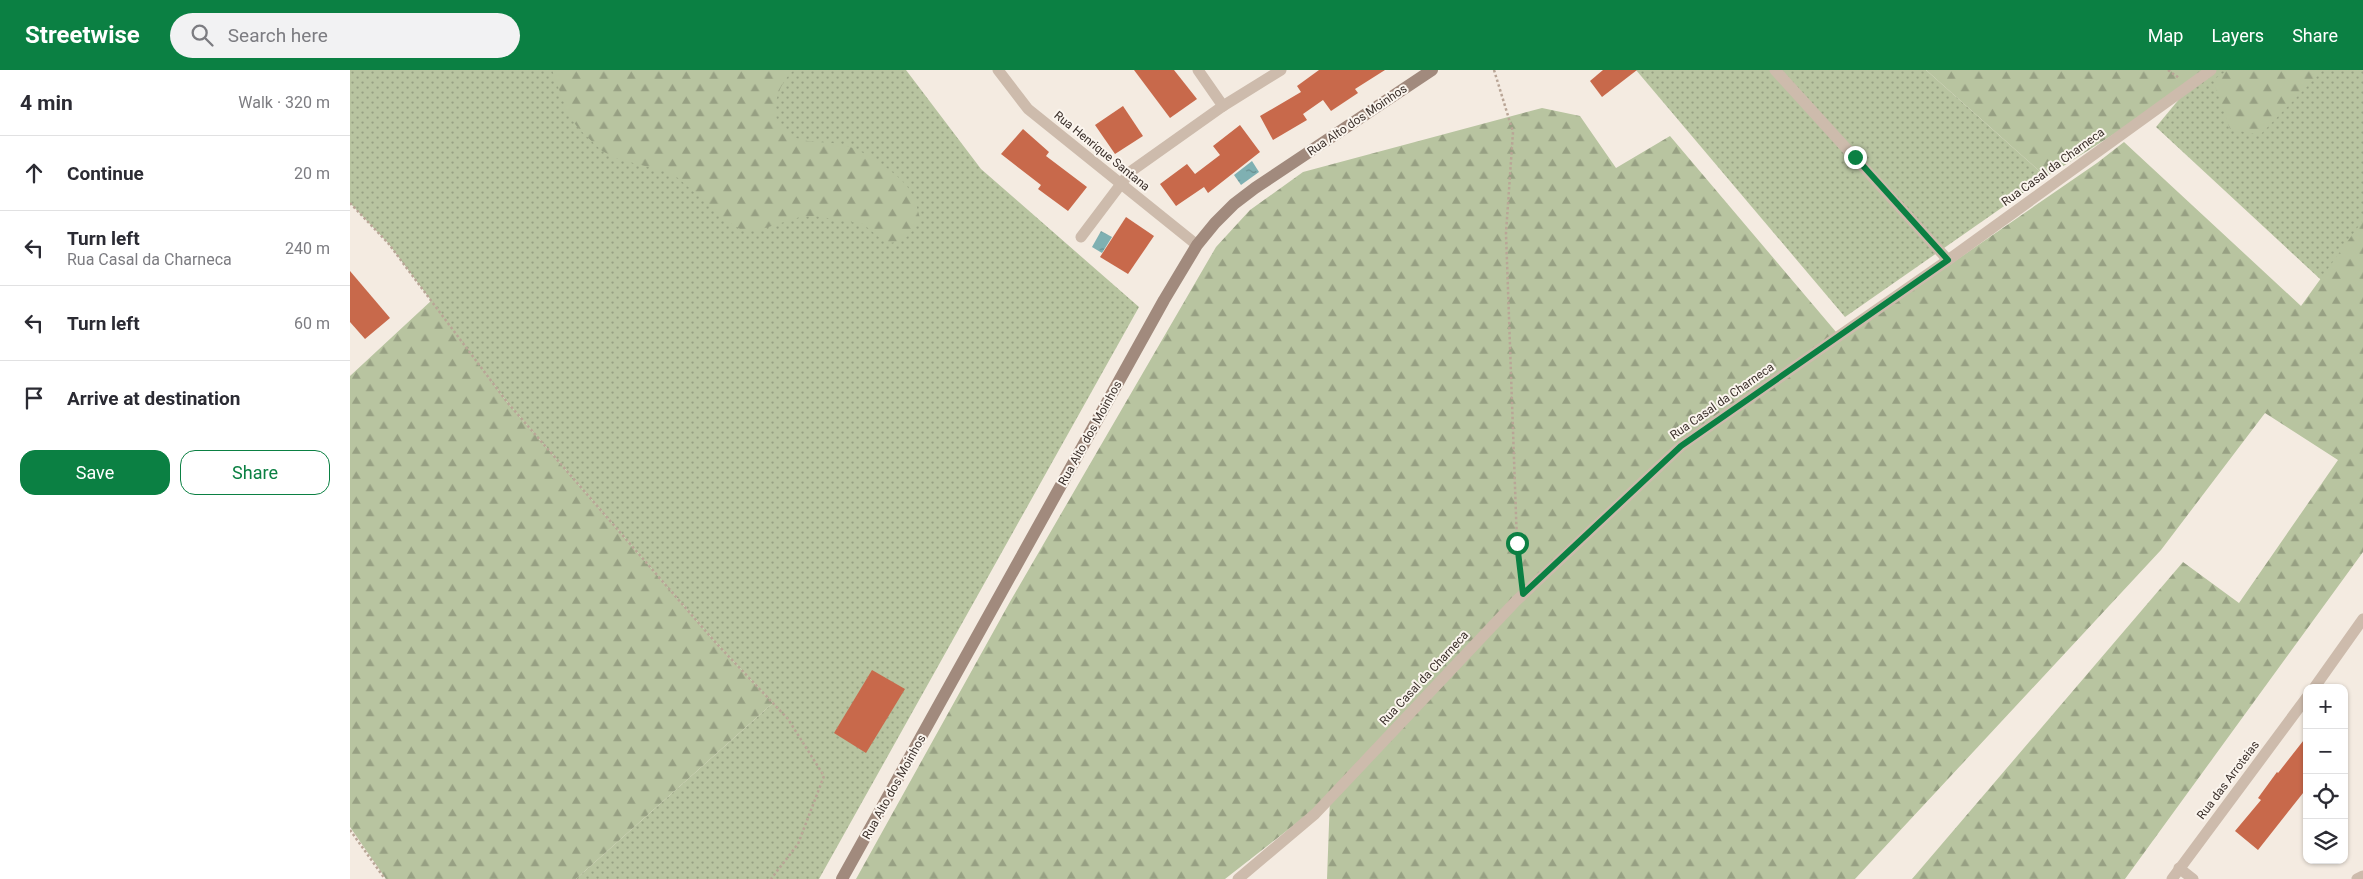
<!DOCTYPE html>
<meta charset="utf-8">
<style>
body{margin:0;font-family:Roboto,sans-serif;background:#f2f2f3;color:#2b2b33}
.controls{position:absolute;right:15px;bottom:15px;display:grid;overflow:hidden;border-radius:10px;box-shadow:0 1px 4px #0004}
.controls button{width:45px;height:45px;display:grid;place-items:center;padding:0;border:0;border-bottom:1px solid #e1e1e2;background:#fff;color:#2b2b33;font:25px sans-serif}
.stop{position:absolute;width:15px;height:15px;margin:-11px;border:4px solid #0b8043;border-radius:50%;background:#fff}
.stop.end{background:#0b8043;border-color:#fff;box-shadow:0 1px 5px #0008}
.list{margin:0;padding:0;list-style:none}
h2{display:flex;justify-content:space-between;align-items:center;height:65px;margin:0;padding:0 20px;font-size:21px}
h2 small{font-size:16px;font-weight:400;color:#7c7c81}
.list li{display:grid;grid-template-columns:32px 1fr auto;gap:15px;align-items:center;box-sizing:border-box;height:75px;padding:0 20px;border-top:1px solid #e1e1e2}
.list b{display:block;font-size:19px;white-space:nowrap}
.list p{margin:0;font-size:16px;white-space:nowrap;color:#7c7c81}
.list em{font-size:16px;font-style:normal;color:#7c7c81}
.actions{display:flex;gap:10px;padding:15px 20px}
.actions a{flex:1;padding:11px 0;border:1px solid #0b8043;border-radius:15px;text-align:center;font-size:18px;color:#0b8043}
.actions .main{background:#0b8043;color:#fff}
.icon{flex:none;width:28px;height:28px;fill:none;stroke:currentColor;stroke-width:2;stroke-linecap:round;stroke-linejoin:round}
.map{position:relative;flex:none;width:2013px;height:809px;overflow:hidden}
header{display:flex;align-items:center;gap:30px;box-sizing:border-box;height:70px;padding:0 25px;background:#0b8043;color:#fff}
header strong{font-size:24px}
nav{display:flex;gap:28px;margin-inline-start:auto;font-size:18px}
.search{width:350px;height:45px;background:#f2f2f3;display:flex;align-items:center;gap:12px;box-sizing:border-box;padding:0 18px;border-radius:28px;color:#7c7c81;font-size:19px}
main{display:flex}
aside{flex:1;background:#fff}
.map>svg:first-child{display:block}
</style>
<header>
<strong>Streetwise</strong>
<div class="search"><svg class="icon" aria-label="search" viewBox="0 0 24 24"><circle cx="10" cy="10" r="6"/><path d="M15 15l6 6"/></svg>Search here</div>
<nav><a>Map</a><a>Layers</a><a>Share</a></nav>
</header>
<main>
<aside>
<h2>4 min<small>Walk · 320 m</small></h2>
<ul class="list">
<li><svg class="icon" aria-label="ahead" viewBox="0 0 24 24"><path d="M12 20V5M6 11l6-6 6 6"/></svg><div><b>Continue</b></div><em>20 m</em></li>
<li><svg class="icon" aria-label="left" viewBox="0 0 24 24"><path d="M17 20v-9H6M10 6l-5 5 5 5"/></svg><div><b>Turn left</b><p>Rua Casal da Charneca</p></div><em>240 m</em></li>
<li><svg class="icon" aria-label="left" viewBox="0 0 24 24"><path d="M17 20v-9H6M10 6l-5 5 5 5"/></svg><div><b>Turn left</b></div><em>60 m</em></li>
<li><svg class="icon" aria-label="arrive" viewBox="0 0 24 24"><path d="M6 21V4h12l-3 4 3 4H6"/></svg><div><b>Arrive at destination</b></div></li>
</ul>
<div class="actions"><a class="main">Save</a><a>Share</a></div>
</aside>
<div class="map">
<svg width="2013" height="809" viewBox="0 0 2013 809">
<defs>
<pattern id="grass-dots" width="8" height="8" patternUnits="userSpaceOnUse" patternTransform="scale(1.25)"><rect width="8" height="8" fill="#b8c4a0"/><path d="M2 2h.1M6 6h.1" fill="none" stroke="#97a083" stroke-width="1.8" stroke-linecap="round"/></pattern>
<pattern id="forest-firs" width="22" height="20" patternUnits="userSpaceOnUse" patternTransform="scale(1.25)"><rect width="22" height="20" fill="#b8c4a0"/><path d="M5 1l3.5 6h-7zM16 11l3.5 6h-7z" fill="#97a083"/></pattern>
<pattern id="water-ripples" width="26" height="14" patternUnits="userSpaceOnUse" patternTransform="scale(1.25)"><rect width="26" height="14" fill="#7fb0b2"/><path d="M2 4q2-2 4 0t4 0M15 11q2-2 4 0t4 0" fill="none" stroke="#699091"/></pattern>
</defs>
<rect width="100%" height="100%" fill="#f4ebe1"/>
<g fill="url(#grass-dots)">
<polygon points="0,0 556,0 631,99 789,237 469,809 226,809 423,633 366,573 157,332 38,173 0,133"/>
<polygon points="1286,0 1576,0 1696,107 1495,247"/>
<polygon points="1861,0 2013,0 2013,180 1983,221 1806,57 1840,16"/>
</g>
<g fill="url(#forest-firs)">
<path d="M202,0h242c-18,15 -29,52 -4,65 15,9 32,6 49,9 22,4 57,27 70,45 6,9 8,19 11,29 -10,18 -14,24 -34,25l-23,-19 -48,-8 -15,1 -44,14 -16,-2 -14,-9 -48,-42 -14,-7 -46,-12 -16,-8 -24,-23 -10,-14z"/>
<polygon points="1576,0 1861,0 1840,16 1696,107"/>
<polygon points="1878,0 1973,0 1910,65 1880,59 1863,10"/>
<polygon points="1192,38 1230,46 1266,98 1320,66 1492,269 1747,93 1774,72 1951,236 2013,150 2013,482 1775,809 1562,809 1833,492 1889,533 1988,390 1915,343 1811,480 1505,809 977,809 980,727 875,809 506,809 661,530 866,177 900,140 953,102"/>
<polygon points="82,230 157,332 366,573 423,633 226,809 36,809 0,757 0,306"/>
</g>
<g fill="url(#water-ripples)">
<polygon points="902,91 909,102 891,115 884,105"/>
<polygon points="751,161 762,167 752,183 742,177"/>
</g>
<g fill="#c8694b">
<polygon points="784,0 824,0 847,29 820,48"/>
<polygon points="969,0 1035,0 1005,19 1008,23 981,41 973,30 953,44 957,50 923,70 910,46 951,22 947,16"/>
<polygon points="1253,0 1287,0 1252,27 1240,11"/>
<polygon points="773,36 793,66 765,84 745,55"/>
<polygon points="890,55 910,82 858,123 854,117 826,136 810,114 837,94 845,104 870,85 863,76"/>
<polygon points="673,59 699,82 696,86 737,117 718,141 688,119 691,115 651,84"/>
<polygon points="776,147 804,166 778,204 750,187"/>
<polygon points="0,201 40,248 15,269 0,252"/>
<polygon points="522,600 555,619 516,683 484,663"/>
<polygon points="1957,666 1957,718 1908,780 1885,761 1911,730 1908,728 1927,702 1928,703"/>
</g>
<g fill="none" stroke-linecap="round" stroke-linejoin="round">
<g stroke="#b9a596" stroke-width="2.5" stroke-dasharray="2.5 2.5" stroke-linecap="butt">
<polyline points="1144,0 1163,62 1156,163 1167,473 1171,510"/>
<polyline points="1818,0 1829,8"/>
<polyline points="0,133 38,173 157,332 366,573 438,649 474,706 448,774 421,809"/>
<polyline points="0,760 35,809"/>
</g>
<g stroke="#cdbbac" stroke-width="11">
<polyline points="648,0 678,39 847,175"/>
<polyline points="1425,0 1598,190"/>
<polyline points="873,36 931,0"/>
<polyline points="731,167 780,102 873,36 848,0"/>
<polyline points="1964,618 2013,549"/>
<polyline points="1829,798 1843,809"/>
<polyline points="888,809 965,744 1166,531 1331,376 1598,190 1861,0"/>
<polyline points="1822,809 1957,627"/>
<polyline points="2007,809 2013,806"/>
</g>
<polyline stroke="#a18a7d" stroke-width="12" points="492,809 814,230 847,175 865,153 884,134 905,118 1082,0"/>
</g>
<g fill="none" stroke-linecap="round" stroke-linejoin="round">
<polyline stroke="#0b8043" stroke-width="6" points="1167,473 1173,524 1331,376 1598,190 1505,87"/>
</g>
<g text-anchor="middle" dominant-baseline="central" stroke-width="4" stroke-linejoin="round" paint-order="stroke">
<g font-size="12" fill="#3b302b" stroke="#fbf5ee">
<text transform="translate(1007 50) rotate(-34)">Rua Alto dos Moinhos</text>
<text transform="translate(752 81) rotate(39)">Rua Henrique Santana</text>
<text transform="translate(1703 97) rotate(-36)">Rua Casal da Charneca</text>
<text transform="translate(1372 331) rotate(-35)">Rua Casal da Charneca</text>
<text transform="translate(740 363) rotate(-61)">Rua Alto dos Moinhos</text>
<text transform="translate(1074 608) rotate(-47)">Rua Casal da Charneca</text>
<text transform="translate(1878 710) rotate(-53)">Rua das Arroteias</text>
<text transform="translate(544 717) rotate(-61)">Rua Alto dos Moinhos</text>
</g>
</g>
</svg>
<div class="controls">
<button>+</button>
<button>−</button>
<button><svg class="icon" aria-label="locate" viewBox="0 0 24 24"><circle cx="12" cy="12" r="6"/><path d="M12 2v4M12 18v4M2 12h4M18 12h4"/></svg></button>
<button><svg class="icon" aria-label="layers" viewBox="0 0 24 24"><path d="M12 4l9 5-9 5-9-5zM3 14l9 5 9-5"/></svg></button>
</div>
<div class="stop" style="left:1167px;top:473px"></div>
<div class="stop end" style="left:1505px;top:87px"></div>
</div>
</main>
